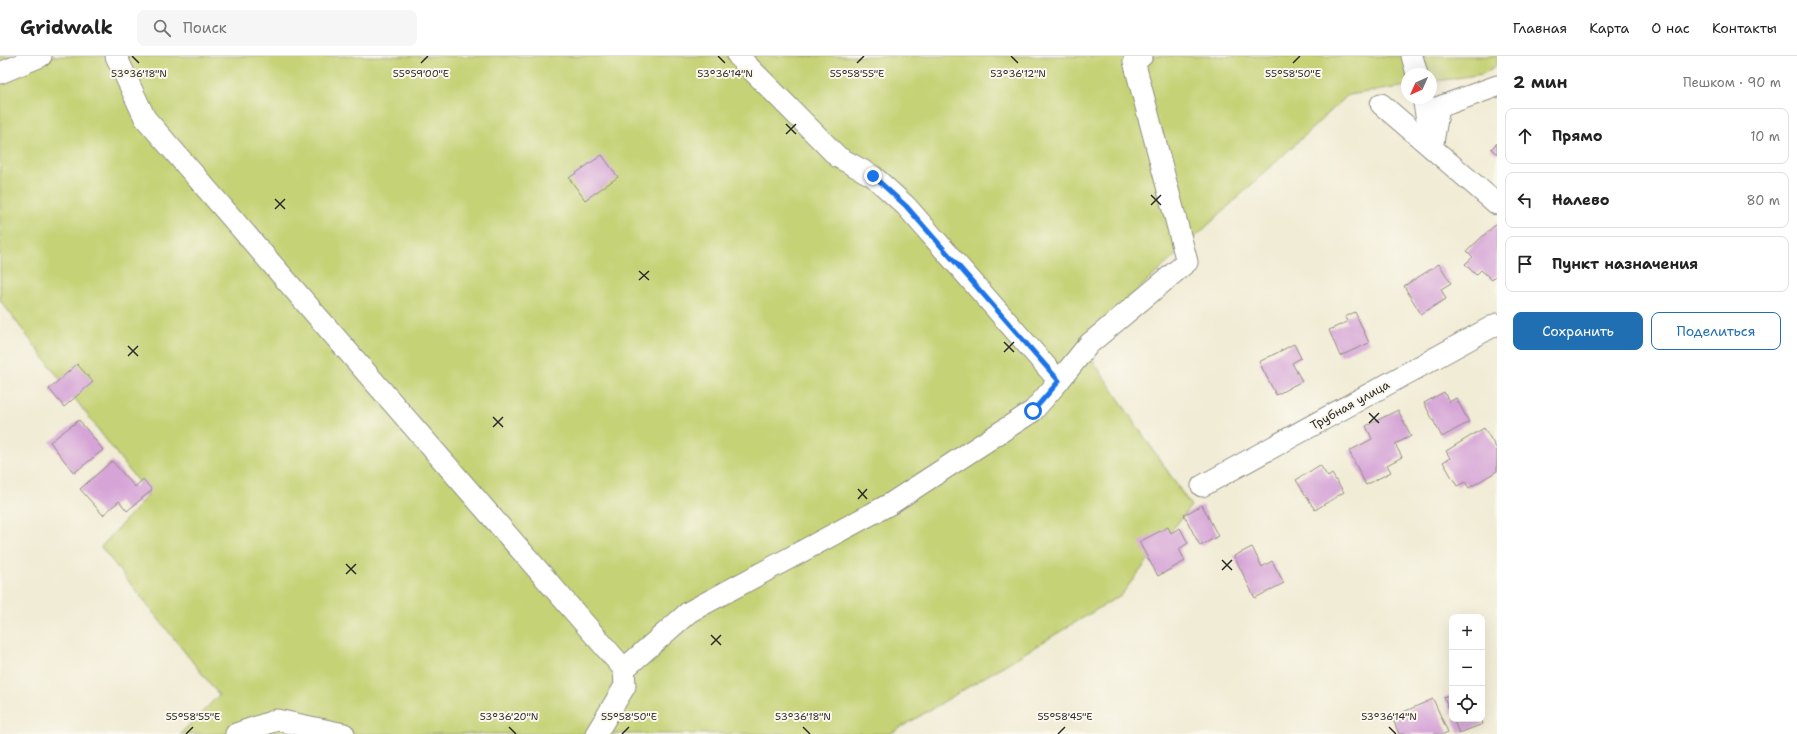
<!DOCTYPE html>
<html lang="ru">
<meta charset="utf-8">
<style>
body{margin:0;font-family:"Shantell Sans",sans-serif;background:#f6f6f6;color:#222}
.controls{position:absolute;right:12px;bottom:12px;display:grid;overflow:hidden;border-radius:8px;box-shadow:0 4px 16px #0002}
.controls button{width:36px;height:36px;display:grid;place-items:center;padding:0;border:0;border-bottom:1px solid #e0e0e0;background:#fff;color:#222;font:20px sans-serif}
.compass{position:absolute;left:1401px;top:12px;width:36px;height:36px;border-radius:50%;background:#fff;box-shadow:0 4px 16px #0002;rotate:225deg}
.stop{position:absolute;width:12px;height:12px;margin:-9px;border:3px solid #1a73e8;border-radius:50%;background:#fff}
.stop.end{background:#1a73e8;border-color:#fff;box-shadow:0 1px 4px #0008}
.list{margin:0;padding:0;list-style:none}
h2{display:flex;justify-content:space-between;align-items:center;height:52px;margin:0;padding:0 16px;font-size:17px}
h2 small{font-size:13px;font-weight:400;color:#767676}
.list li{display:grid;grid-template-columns:26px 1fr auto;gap:12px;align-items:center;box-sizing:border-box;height:56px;margin:0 8px 8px;padding:0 8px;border:1px solid #e0e0e0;border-radius:8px}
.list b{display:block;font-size:15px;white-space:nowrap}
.list em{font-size:13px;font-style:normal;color:#767676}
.actions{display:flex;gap:8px;padding:12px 16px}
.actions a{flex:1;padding:9px 0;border:1px solid #1f6fb2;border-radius:8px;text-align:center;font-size:14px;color:#1f6fb2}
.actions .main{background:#1f6fb2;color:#fff}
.icon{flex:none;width:22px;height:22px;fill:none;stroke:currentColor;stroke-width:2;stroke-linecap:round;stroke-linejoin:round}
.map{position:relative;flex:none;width:1497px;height:678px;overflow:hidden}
header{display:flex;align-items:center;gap:24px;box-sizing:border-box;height:56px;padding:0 20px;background:#fff;border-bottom:1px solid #e0e0e0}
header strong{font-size:19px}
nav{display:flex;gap:22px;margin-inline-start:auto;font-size:14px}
.search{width:280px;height:36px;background:#f6f6f6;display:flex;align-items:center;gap:10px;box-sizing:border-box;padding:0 14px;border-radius:8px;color:#767676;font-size:15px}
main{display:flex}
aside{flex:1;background:#fff}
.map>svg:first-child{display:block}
</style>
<header>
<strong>Gridwalk</strong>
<div class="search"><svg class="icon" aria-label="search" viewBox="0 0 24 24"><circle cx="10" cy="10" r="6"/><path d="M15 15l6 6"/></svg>Поиск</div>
<nav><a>Главная</a><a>Карта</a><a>О нас</a><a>Контакты</a></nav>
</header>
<main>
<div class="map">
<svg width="1497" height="678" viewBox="0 0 1497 678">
<rect width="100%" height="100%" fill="#fbf7ec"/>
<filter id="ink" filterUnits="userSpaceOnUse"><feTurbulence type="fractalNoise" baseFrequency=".025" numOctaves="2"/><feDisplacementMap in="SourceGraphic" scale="8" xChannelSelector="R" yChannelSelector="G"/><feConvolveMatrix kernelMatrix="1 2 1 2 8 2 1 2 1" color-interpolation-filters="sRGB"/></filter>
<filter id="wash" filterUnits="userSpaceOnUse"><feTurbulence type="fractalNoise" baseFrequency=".012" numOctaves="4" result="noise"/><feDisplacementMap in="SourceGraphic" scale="16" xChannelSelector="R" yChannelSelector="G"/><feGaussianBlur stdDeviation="0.9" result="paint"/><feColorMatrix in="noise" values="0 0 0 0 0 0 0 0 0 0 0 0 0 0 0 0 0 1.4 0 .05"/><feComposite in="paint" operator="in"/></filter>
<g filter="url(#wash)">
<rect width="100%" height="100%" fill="#f1ecd5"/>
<polygon fill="#c5d274" stroke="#787e50" points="0,0 1497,0 1497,9 1483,18 1431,26 1431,18 1407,18 1407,30 1348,39 1081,287 1191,450 1121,539 890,678 180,678 219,639 101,491 148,439 0,244"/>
<g id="blocks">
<g fill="#d6a4d7">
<polygon points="1497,87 1497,98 1491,93"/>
<polygon points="602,99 618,121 585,144 569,122"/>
<polygon points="1497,167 1497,219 1492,224 1481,214 1476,219 1465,208 1473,201 1467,195"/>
<polygon points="1439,208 1451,227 1441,233 1446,243 1421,258 1404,230"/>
<polygon points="1355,256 1369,287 1340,300 1329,274 1347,266 1345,261"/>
<polygon points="1294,288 1301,302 1292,307 1302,325 1276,339 1259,306"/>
<polygon points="77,308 93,326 64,351 49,333"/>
<polygon points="1444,336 1449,346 1456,342 1469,366 1442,381 1424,347"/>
<polygon points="1398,354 1411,380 1395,388 1402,401 1387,409 1391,416 1366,429 1349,395 1372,383 1366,370"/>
<polygon points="79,364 103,394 74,417 50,386"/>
<polygon points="1484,372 1497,393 1497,415 1469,432 1465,426 1457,430 1443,406 1450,402 1446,395"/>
<polygon points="112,405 135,431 143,423 152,434 127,455 119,445 103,459 80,433"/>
<polygon points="1320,409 1328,421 1332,418 1344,436 1315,454 1296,424"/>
<polygon points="1202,449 1218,480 1200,490 1184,459"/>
<polygon points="1168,471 1171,477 1180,472 1188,487 1179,493 1185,505 1158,520 1139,486"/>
<polygon points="1252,491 1262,511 1272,505 1284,527 1255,542 1234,500"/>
<polygon points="1452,638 1452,660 1444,641"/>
<polygon points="1433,643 1448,676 1444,678 1399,678 1392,661"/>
<polygon points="1453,663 1481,663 1483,668 1459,677"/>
</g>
</g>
</g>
<g filter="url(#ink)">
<use href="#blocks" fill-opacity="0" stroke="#8e8c80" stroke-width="1"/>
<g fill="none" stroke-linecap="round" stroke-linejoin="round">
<g stroke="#8e8c80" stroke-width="23">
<g id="minor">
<polyline points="116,0 145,62 624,613 625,630 596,678"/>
<polyline points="1412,0 1417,18"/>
<polyline points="0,17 41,0"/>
<polyline points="1423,42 1432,92 1439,51 1497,30"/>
<polyline points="1381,48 1497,148"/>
<polyline points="1059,325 1089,288 1187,206 1134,5 1142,0"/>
<polyline points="1202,430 1497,268"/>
<polyline points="624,613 689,556 890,448 1033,355 1059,325 906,150 873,120 838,101 738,0"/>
<polyline points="236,678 277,664 344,678"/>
</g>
</g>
<use href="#minor" stroke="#fff" stroke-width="21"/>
</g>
</g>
<g fill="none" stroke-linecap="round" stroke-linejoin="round" filter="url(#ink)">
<polyline stroke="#1a73e8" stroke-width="5" points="873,120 906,150 1059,325 1033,355"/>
</g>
<path fill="none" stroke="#2b2b2b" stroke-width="1.5" d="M132,0l7,7M718,0l7,7M1011,0l7,7M421,7l7,-7M857,7l7,-7M1293,7l7,-7M786,68l10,10M786,78l10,-10M1151,139l10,10M275,143l10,10M1151,149l10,-10M275,153l10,-10M639,215l10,9M639,224l10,-9M1004,286l10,10M128,290l10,10M1004,296l10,-10M128,300l10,-10M1369,357l10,10M493,361l10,10M1369,367l10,-10M493,371l10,-10M858,433l9,10M858,443l9,-10M1222,504l10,10M346,508l10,10M1222,514l10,-10M346,518l10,-10M711,579l10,10M711,589l10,-10M509,671l7,7M803,671l7,7M1389,671l7,7M186,678l7,-7M622,678l7,-7M1058,678l7,-7"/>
<g text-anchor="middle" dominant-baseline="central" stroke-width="4" stroke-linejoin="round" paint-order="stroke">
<g font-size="12" fill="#2b2b2b" stroke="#fbf7ec">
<text transform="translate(1350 349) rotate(-29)">Трубная улица</text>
</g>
</g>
<g font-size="10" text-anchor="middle" fill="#2b2b2b" stroke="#fbf7ec" stroke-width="4" stroke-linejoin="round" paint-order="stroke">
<text x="725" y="21">53°36'14"N</text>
<text x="139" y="21">53°36'18"N</text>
<text x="421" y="21">55°59'00"E</text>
<text x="857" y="21">55°58'55"E</text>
<text x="1018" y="21">53°36'12"N</text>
<text x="1293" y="21">55°58'50"E</text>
<text x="193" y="664">55°58'55"E</text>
<text x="629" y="664">55°58'50"E</text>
<text x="1065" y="664">55°58'45"E</text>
<text x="509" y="664">53°36'20"N</text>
<text x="803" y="664">53°36'18"N</text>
<text x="1389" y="664">53°36'14"N</text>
</g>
</svg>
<div class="controls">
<button>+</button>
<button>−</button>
<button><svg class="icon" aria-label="locate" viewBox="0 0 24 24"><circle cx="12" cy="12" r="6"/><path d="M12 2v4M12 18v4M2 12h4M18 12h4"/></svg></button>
</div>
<svg class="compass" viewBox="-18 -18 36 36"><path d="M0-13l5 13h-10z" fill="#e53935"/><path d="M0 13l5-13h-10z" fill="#767676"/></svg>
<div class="stop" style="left:1033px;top:355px"></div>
<div class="stop end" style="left:873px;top:120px"></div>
</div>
<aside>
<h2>2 мин<small>Пешком · 90 m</small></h2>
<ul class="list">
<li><svg class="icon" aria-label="ahead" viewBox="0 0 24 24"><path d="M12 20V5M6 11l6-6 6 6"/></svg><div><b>Прямо</b></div><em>10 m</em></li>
<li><svg class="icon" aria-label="left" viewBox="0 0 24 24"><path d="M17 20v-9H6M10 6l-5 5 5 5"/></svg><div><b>Налево</b></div><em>80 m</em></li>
<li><svg class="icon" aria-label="arrive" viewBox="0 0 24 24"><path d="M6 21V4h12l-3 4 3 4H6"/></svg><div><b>Пункт назначения</b></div></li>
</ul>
<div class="actions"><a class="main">Сохранить</a><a>Поделиться</a></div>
</aside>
</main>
